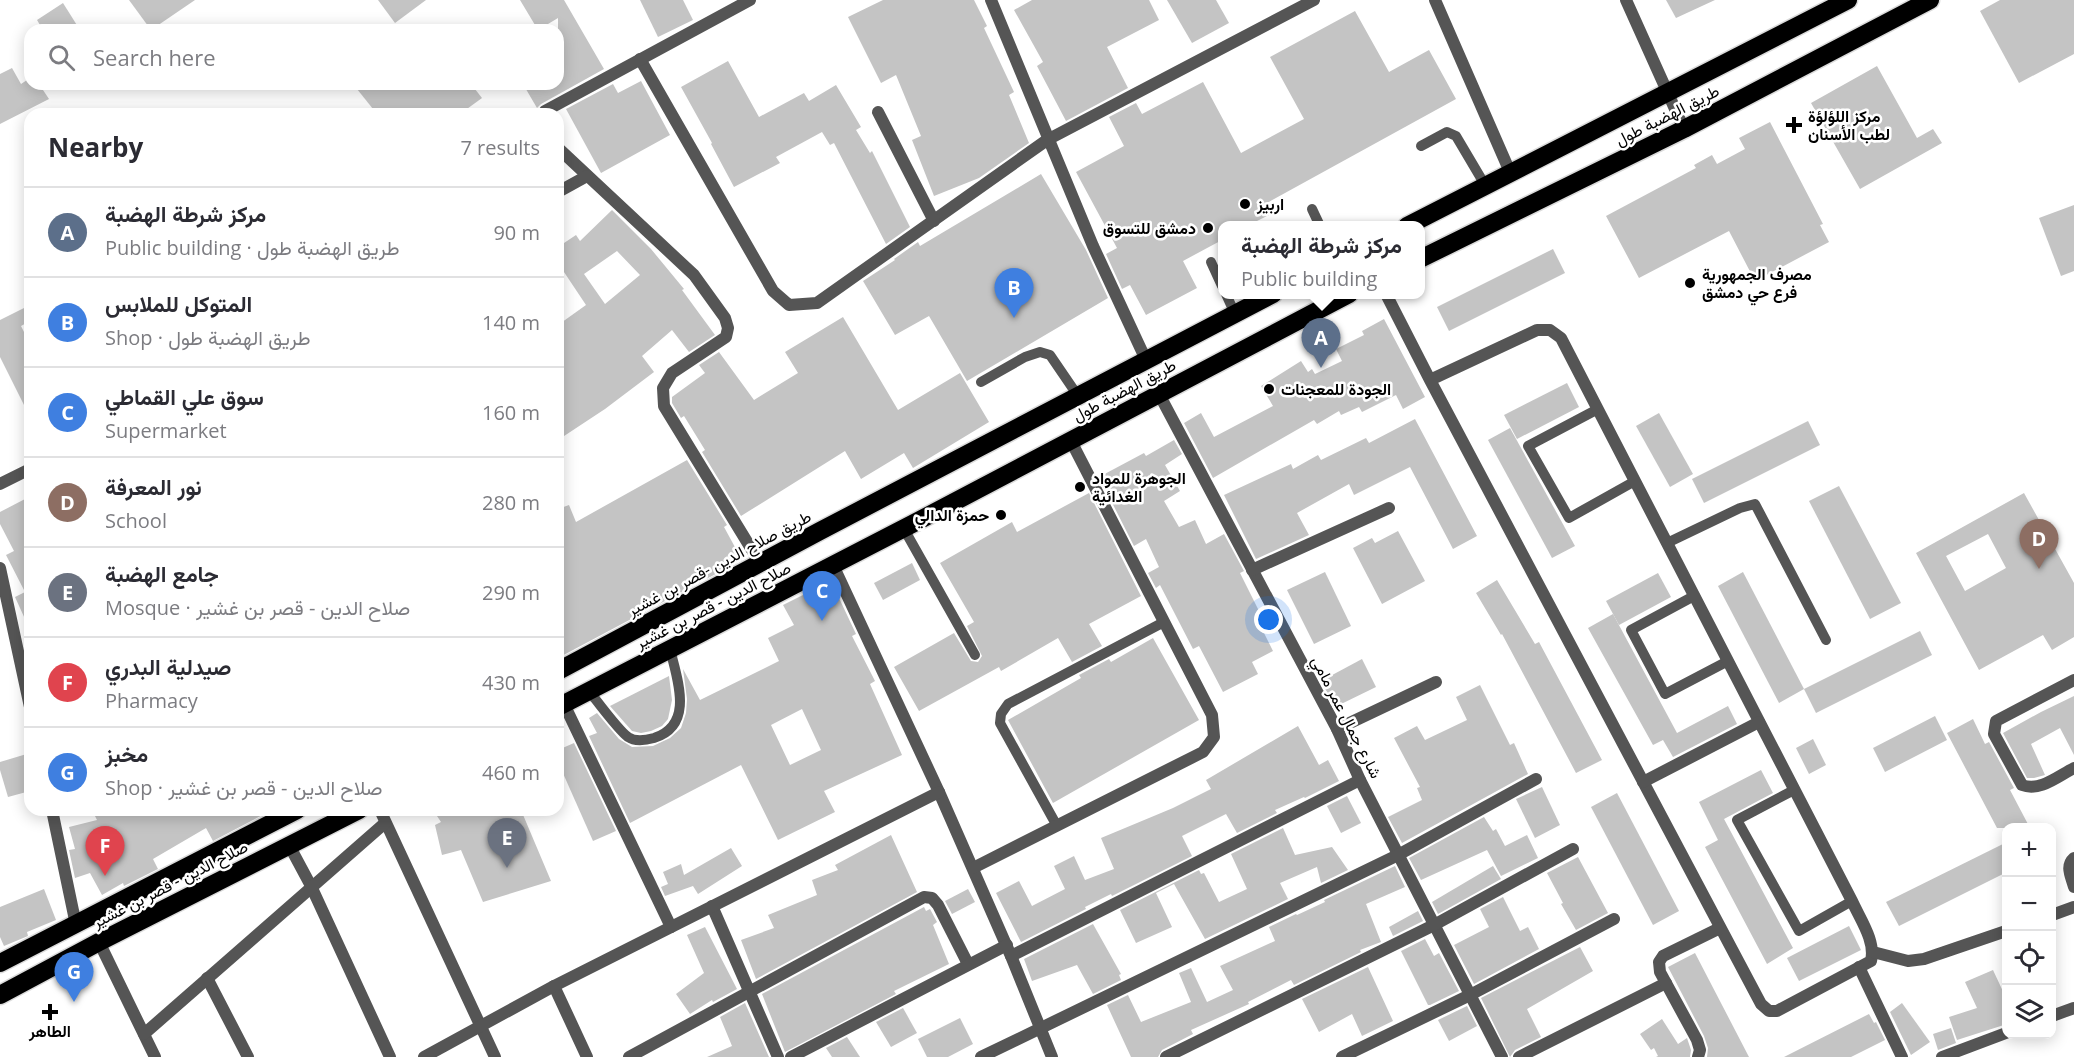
<!DOCTYPE html>
<meta charset="utf-8">
<style>
body{margin:0;font-family:"Open Sans",Vazirmatn,sans-serif;background:#f2f2f3;color:#2b2b33}
.controls{position:absolute;right:18px;bottom:18px;display:grid;overflow:hidden;border-radius:12px;box-shadow:0 3px 15px #0003}
.controls button{width:54px;height:54px;display:grid;place-items:center;padding:0;border:0;border-bottom:2px solid #e1e1e2;background:#fff;color:#2b2b33;font:30px sans-serif}
.you{position:absolute;left:1269px;top:620px;width:21px;height:21px;margin:-15px;border:4px solid #fff;border-radius:50%;background:#1a73e8;box-shadow:0 0 0 9px #1a73e833}
.badge{display:grid;place-items:center;width:39px;height:39px;border-radius:50%;background:#000;color:#fff;font-size:20px;font-weight:700}
.pin{position:absolute;translate:-50% -50px;filter:drop-shadow(0 2px 3px #0008)}
.pin::after{content:'';position:absolute;top:32px;width:21px;height:18px;background:inherit;clip-path:polygon(0 0,100% 0,50% 100%)}
.popup{position:absolute;left:1218px;top:221px;width:207px;height:78px;box-sizing:border-box;display:grid;place-content:center;border-radius:12px;background:#fff;filter:drop-shadow(0 2px 4px #0005);font-size:20px;white-space:nowrap;color:#7c7c81}
.popup b{font-size:22px;color:#2b2b33}
.popup::after{content:'';position:absolute;left:50%;top:100%;margin-left:-12px;border:12px solid transparent;border-top-color:#fff}
.list{margin:0;padding:0;list-style:none}
h2{display:flex;justify-content:space-between;align-items:center;height:78px;margin:0;padding:0 24px;font-size:26px}
h2 small{font-size:20px;font-weight:400;color:#7c7c81}
.list li{display:grid;grid-template-columns:39px 1fr auto;gap:18px;align-items:center;box-sizing:border-box;height:90px;padding:0 24px;border-top:2px solid #e1e1e2}
.list b{display:block;font-size:22px;white-space:nowrap}
.list p{margin:0;font-size:20px;white-space:nowrap;color:#7c7c81}
.list em{font-size:20px;font-style:normal;color:#7c7c81}
.icon{flex:none;width:33px;height:33px;fill:none;stroke:currentColor;stroke-width:2;stroke-linecap:round;stroke-linejoin:round}
.map{position:relative;flex:none;width:2074px;height:1057px;overflow:hidden}
.search{position:absolute;background:#fff;box-shadow:0 3px 15px #0003;left:24px;top:24px;width:540px;height:66px;display:flex;align-items:center;gap:15px;box-sizing:border-box;padding:0 21px;border-radius:18px;color:#7c7c81;font-size:22px}
.panel{position:absolute;background:#fff;box-shadow:0 3px 15px #0003;left:24px;top:108px;width:540px;height:708px;border-radius:18px}
.map>svg:first-child{display:block}
</style>
<div class="map">
<svg width="2074" height="1057" viewBox="0 0 2074 1057">
<rect width="100%" height="100%" fill="#fff"/>
<g fill="#c4c4c4" fill-rule="evenodd">
<polygon points="129,0 195,0 151,30"/>
<polygon points="378,0 426,0 395,23"/>
<polygon points="520,0 564,0 604,69 541,104 537,108 523,84 558,84 558,18 538,30"/>
<polygon points="640,0 683,0 693,20 658,37"/>
<polygon points="883,0 974,0 987,26 984,28 1014,92 1009,95 1029,143 979,178 934,196 912,140 921,136 896,75 881,83 848,17"/>
<polygon points="1032,0 1149,0 1159,20 1107,47 1128,88 1066,121 1037,66 1043,62 1014,10"/>
<polygon points="1167,0 1216,0 1229,23 1192,43"/>
<polygon points="1666,0 1715,0 1676,18"/>
<polygon points="2000,0 2074,0 2074,54 2019,83 1980,11"/>
<polygon points="63,3 80,30 43,30 37,20"/>
<polygon points="1355,11 1389,72 1429,50 1456,99 1267,203 1273,213 1249,225 1222,225 1222,240 1183,261 1197,288 1146,315 1130,285 1122,289 1106,254 1117,248 1076,172 1124,146 1109,117 1136,103 1142,114 1203,82 1241,153 1304,119 1270,57"/>
<polygon points="728,61 759,117 804,93 809,101 836,85 861,127 856,130 870,153 872,151 910,227 886,244 834,143 830,145 822,132 776,157 780,163 734,187 711,144 712,143 681,87"/>
<polygon points="1877,66 1917,138 1933,129 1942,143 1860,189 1811,103"/>
<polygon points="12,68 21,84 30,78 30,84 39,84 49,99 0,124 0,74"/>
<polygon points="641,81 670,135 601,173 566,109 613,84 618,93"/>
<polygon points="353,84 471,84 482,98 460,114 377,114"/>
<polygon points="1770,122 1823,224 1820,225 1829,242 1755,281 1729,231 1639,278 1606,216 1696,168 1694,165 1712,155 1717,164 1745,149 1739,138"/>
<polygon points="1041,174 1086,250 1108,298 967,381 929,316 895,335 863,281 895,260 894,259 918,242 920,246"/>
<polygon points="2074,205 2074,271 2061,276 2039,218"/>
<path d="M612,210l39,39 33,40 -2,1 33,45 -26,17 -17,-22 -30,26 12,16 -49,37 -47,31v-115l28,-20 -28,-42v-16l18,-12 4,6zM617,251l23,24 -35,29 -21,-30z"/>
<polygon points="1553,249 1565,273 1449,331 1437,307"/>
<polygon points="30,305 30,321 21,326 30,344 30,417 0,357 0,320"/>
<polygon points="843,317 898,410 960,373 989,422 913,468 904,453 861,479 845,451 741,516 702,452 705,450 684,416 681,418 672,403 672,397 705,373 699,365 719,352 754,400 798,373 785,352"/>
<polygon points="1384,319 1425,397 1403,409 1396,395 1362,412 1359,407 1341,415 1339,411 1317,424 1314,420 1213,478 1184,423 1201,413 1214,437 1273,406 1261,386 1301,361 1308,372 1312,369 1315,374 1342,361 1336,349 1364,335 1362,331"/>
<polygon points="1567,383 1579,407 1517,439 1504,415"/>
<polygon points="1659,413 1693,474 1670,487 1636,426"/>
<polygon points="1415,419 1477,536 1453,549 1410,467 1354,495 1349,484 1297,513 1309,535 1256,559 1224,495 1291,464 1293,469 1318,455 1321,460 1366,438 1369,443"/>
<polygon points="1808,421 1820,445 1704,503 1692,479"/>
<polygon points="1510,428 1575,546 1552,558 1488,440"/>
<polygon points="1174,440 1182,454 1165,465 1180,491 1164,501 1179,527 1195,520 1206,544 1224,534 1244,571 1240,573 1261,615 1256,617 1273,651 1252,662 1258,674 1223,692 1199,646 1193,649 1160,585 1156,588 1148,573 1159,567 1146,539 1134,546 1099,477 1144,453 1146,456"/>
<polygon points="687,460 727,525 724,527 742,560 558,658 558,509 569,505 576,522"/>
<polygon points="1839,486 1901,603 1870,619 1809,501"/>
<polygon points="1089,493 1141,596 1089,624 1102,646 1072,662 1058,638 1001,671 999,667 919,711 894,667 954,633 971,661 978,662 982,656 967,626 974,622 940,563 1012,522 1017,532"/>
<path d="M2024,493l50,90v54l-22,13 -9,-15 -64,35 -63,-117zM1988,534l18,34 -41,23 -19,-35z"/>
<polygon points="25,499 30,509 30,630 15,597 25,592 6,555 14,551 0,524 0,512"/>
<polygon points="1398,531 1425,581 1382,604 1353,548 1372,538 1375,543"/>
<polygon points="912,563 920,580 883,600 874,583"/>
<polygon points="1325,572 1351,626 1314,644 1287,590"/>
<polygon points="1743,572 1804,689 1779,703 1718,586"/>
<polygon points="1658,573 1671,597 1619,625 1606,601"/>
<polygon points="1497,580 1535,644 1539,642 1602,760 1576,773 1502,634 1501,635 1476,593"/>
<path d="M831,581l25,53 -4,2 23,45 -5,3 32,71 -78,36 11,21 -57,28 -37,-75 -111,58 -41,-87 8,-3 -8,-15 8,-5 22,26 13,8 21,-1 17,-8 11,-10 5,-15 1,-14 -4,-30 17,31 79,-39 -11,-23 26,-13 -11,-20zM802,709l19,41 -31,15 -19,-40z"/>
<polygon points="1613,614 1677,733 1728,706 1737,724 1673,757 1663,740 1653,745 1588,628"/>
<polygon points="1920,631 1932,655 1816,713 1804,689"/>
<polygon points="1153,638 1199,720 1053,803 1008,720 1081,678 1079,675 1109,659 1111,662"/>
<polygon points="1362,659 1376,687 1335,707 1321,681"/>
<polygon points="669,676 672,700 668,719 662,726 651,731 641,733 632,731 610,706"/>
<polygon points="1480,685 1510,745 1514,743 1528,774 1402,843 1388,817 1422,800 1417,788 1420,787 1394,738 1417,726 1425,740 1467,720 1456,697"/>
<polygon points="2074,696 2074,755 2060,728 2031,744 2045,775 2034,778 2027,778 2003,733 2041,712"/>
<polygon points="1935,716 1947,740 1885,772 1873,748"/>
<polygon points="1973,719 1985,744 1989,742 2014,788 2010,790 2030,828 1997,828 1947,733"/>
<polygon points="1298,726 1319,765 1328,760 1339,781 1305,798 1304,797 1275,810 1277,813 1237,833 1226,814 1182,836 1192,856 1112,896 1111,894 1085,907 1086,909 1021,942 996,893 1019,881 1032,906 1065,889 1054,866 1074,856 1085,880 1114,869 1101,838 1173,808 1211,789 1206,780"/>
<polygon points="1813,739 1826,765 1809,774 1796,748"/>
<polygon points="574,743 616,831 593,841 558,762 558,750"/>
<polygon points="30,753 30,791 8,797 0,770 0,762"/>
<polygon points="1761,770 1773,793 1724,819 1793,948 1767,964 1705,847 1718,840 1699,802"/>
<polygon points="1542,787 1560,825 1535,838 1516,799"/>
<polygon points="1617,793 1679,911 1653,925 1591,807"/>
<polygon points="1347,796 1361,823 1341,833 1327,806"/>
<polygon points="92,810 272,810 213,841 206,828 153,859 158,869 124,886 123,883 102,895 90,873 75,878 69,850 75,849 69,827 97,820"/>
<polygon points="433,810 521,810 551,881 483,902 461,850 442,855 435,825 441,822"/>
<polygon points="1484,817 1493,831 1496,829 1505,846 1527,835 1538,858 1501,876 1487,850 1421,880 1409,858"/>
<polygon points="1283,828 1295,855 1332,847 1348,870 1321,883 1317,867 1280,883 1288,899 1205,939 1174,884 1156,893 1172,927 1136,943 1120,910 1199,870 1201,874 1204,873 1219,902 1247,889 1231,854"/>
<polygon points="891,835 917,892 756,979 741,940 774,928 768,915 817,895 812,880 838,870 835,865"/>
<polygon points="2007,842 2007,872 1899,926 1886,902"/>
<polygon points="731,848 742,866 698,894 693,886 665,896 661,887 668,884 663,872 681,864 684,875"/>
<polygon points="1578,857 1608,913 1576,930 1561,904 1563,903 1547,873"/>
<polygon points="1395,866 1405,887 1366,904 1381,942 1360,950 1361,952 1294,985 1291,980 1248,1002 1249,1004 1191,1030 1193,1034 1162,1050 1158,1057 1131,1057 1107,1005 1128,995 1141,1022 1191,1002 1179,973 1191,968 1207,1002 1233,990 1220,966 1275,941 1269,927 1296,914 1297,915 1325,902 1324,900"/>
<polygon points="1493,866 1501,879 1438,914 1432,902"/>
<polygon points="44,889 56,920 27,932 28,936 4,946 0,937 0,907"/>
<polygon points="968,889 975,902 952,914 945,901"/>
<polygon points="1503,897 1520,931 1528,927 1539,949 1474,984 1454,945 1489,927 1480,909"/>
<polygon points="924,907 926,911 930,909 937,922 933,925 949,964 894,991 896,994 785,1052 762,994"/>
<polygon points="1418,911 1423,921 1393,936 1389,927"/>
<polygon points="1093,924 1121,974 1119,975 1121,980 1093,994 1077,965 1032,981 1024,959"/>
<polygon points="1849,926 1861,950 1799,981 1787,958"/>
<polygon points="705,927 737,989 713,1002 712,1000 690,1014 676,994 704,973 687,935"/>
<polygon points="1425,939 1434,956 1439,953 1459,991 1430,1005 1428,1005 1401,951"/>
<polygon points="1580,947 1593,971 1527,1009 1541,1037 1515,1050 1510,1057 1481,998"/>
<polygon points="1695,953 1749,1057 1707,1057 1708,1048 1704,1036 1668,967"/>
<polygon points="1368,967 1393,1021 1362,1036 1352,1014 1319,1032 1302,999"/>
<polygon points="1993,970 2007,1000 2007,1024 1957,1040 1949,1017 1977,1008 1965,982"/>
<polygon points="745,1003 769,1057 707,1057 732,1046 720,1017"/>
<polygon points="1902,1003 1930,1042 1911,1055 1890,1012"/>
<polygon points="1467,1006 1477,1026 1449,1041 1438,1020"/>
<polygon points="903,1008 917,1033 891,1047 876,1022"/>
<polygon points="1869,1014 1874,1023 1876,1022 1885,1040 1851,1057 1784,1057"/>
<polygon points="960,1018 973,1044 948,1057 927,1057 918,1039"/>
<polygon points="1662,1019 1678,1044 1687,1038 1691,1050 1690,1057 1656,1057 1658,1056 1654,1048 1651,1050 1640,1034"/>
<polygon points="1951,1028 1956,1043 1938,1050 1933,1034"/>
<polygon points="847,1037 860,1057 832,1057 826,1048"/>
</g>
<g fill="none" stroke-linecap="round" stroke-linejoin="round">
<g stroke="#dbdbdb" stroke-width="21">
<g id="highway">
<polyline points="1407,226 1848,0"/>
<polyline points="1420,259 1684,129 1930,0"/>
<polyline points="558,671 820,531 1273,294"/>
<polyline points="558,707 918,521 1349,294"/>
<polyline points="0,963 297,810"/>
<polyline points="0,995 99,942 359,810"/>
</g>
</g>
<g stroke="#555" stroke-width="10">
<polyline points="1421,146 1447,132 1456,136 1485,185"/>
<polyline points="1312,209 1320,226"/>
<polyline points="1211,262 1222,286"/>
<polyline points="1226,294 1235,314"/>
<polyline points="981,382 1025,357 1040,352 1050,355 1078,396"/>
<polyline points="1598,409 1528,446 1569,518 1635,481"/>
<polyline points="904,529 975,655"/>
<polyline points="1667,543 1740,508 1755,504 1826,640"/>
<polyline points="1694,596 1631,630 1665,694 1728,661"/>
<path d="M589,691c8,10 30,40 39,46 7,5 19,3 26,1 41,-13 23,-59 16,-89"/>
<polyline points="1794,790 1737,820 1799,931 1852,901"/>
<polyline points="1057,826 1000,723 1001,714 1008,704 1164,622"/>
</g>
<g stroke="#555" stroke-width="12">
<polyline points="991,0 1093,246 1146,360"/>
<polyline points="1435,0 1510,172"/>
<polyline points="1626,0 1684,129"/>
<polyline points="640,59 773,291 789,305 817,303 1047,140 1314,0"/>
<polyline points="878,112 934,221"/>
<polyline points="543,114 545,111 750,0"/>
<polyline points="558,148 694,275 725,318 728,328 726,337 672,373 663,388 664,406 760,563"/>
<polyline points="558,192 587,176"/>
<path d="M1386,294l44,86 331,624 8,7h8l94,-50c5,-20 -11,-42 -19,-60l-291,-563 -11,-8h-13l-107,50"/>
<polyline points="1159,394 1337,729 1360,780 1502,1057"/>
<polyline points="0,484 30,469"/>
<polyline points="833,565 939,792 1011,956 1052,1057"/>
<polyline points="0,568 30,707"/>
<polyline points="1252,570 1389,508"/>
<path d="M2074,680l-78,41 -2,13 28,51c18,7 36,-9 52,-17"/>
<polyline points="564,704 671,927"/>
<polyline points="1337,729 1436,682"/>
<polyline points="1643,782 1759,722"/>
<polyline points="52,810 76,925"/>
<polyline points="380,810 495,1057"/>
<polyline points="289,845 311,886 390,1057"/>
<path d="M2074,858c-9,8 -3,18 0,29"/>
<polyline points="973,868 1203,752 1214,737 1212,715 1071,441"/>
<polyline points="712,906 778,1057"/>
<polyline points="2052,915 2074,907"/>
<polyline points="99,942 155,1057"/>
<polyline points="1873,952 1908,961 1924,959 2006,931"/>
<polyline points="1011,956 1360,780"/>
<polyline points="1859,967 1902,1057"/>
<polyline points="207,978 248,1057"/>
<polyline points="554,986 587,1057"/>
<polyline points="2052,1016 2074,1008"/>
<polyline points="144,1034 385,823"/>
<polyline points="424,1057 554,986 939,792"/>
<polyline points="629,1057 924,897 932,898 938,905 968,964"/>
<polyline points="791,1057 1007,945"/>
<polyline points="981,1057 1398,855 1536,779"/>
<polyline points="1166,1057 1434,925 1573,849"/>
<polyline points="1342,1057 1470,995 1614,919"/>
<polyline points="1519,1057 1666,983"/>
<polyline points="1698,1057 1700,1050 1697,1040 1660,972 1659,962 1663,956 1720,928"/>
<polyline points="1942,1057 2006,1033"/>
</g>
<use href="#highway" stroke="#000" stroke-width="18"/>
</g>
<g fill="#000" stroke="#fff" stroke-width="2">
<path d="M1791 116h6v6h6v6h-6v6h-6v-6h-6v-6h6z"/>
<circle cx="1245" cy="204" r="6"/>
<circle cx="1208" cy="228" r="6"/>
<circle cx="1690" cy="283" r="6"/>
<circle cx="1269" cy="389" r="6"/>
<circle cx="1080" cy="487" r="6"/>
<circle cx="1001" cy="515" r="6"/>
<path d="M47 1003h6v6h6v6h-6v6h-6v-6h-6v-6h6z"/>
</g>
<g text-anchor="middle" dominant-baseline="central" stroke-width="5" stroke-linejoin="round" paint-order="stroke">
<g font-size="16" fill="#000" stroke="#fff">
<text transform="translate(1667 115) rotate(-27)">طريق الهضبة طول</text>
<text transform="translate(1124 390) rotate(-28)">طريق الهضبة طول</text>
<text transform="translate(719 563) rotate(-28)">طريق صلاح الدين -قصر بن غشير</text>
<text transform="translate(713 605) rotate(-27)">صلاح الدين - قصر بن غشير</text>
<text transform="translate(1347 717) rotate(63)">شارع جمال عمر مامي</text>
<text transform="translate(170 884) rotate(-27)">صلاح الدين - قصر بن غشير</text>
</g>
<g font-size="16" font-weight="bold" fill="#000" stroke="#fff" text-anchor="start">
<text x="1808" y="116">مركز اللؤلؤة<tspan x="1808" dy="18">لطب الأسنان</tspan></text>
<text x="1257" y="204">اربيز</text>
<text x="1196" y="228" text-anchor="end">دمشق للتسوق</text>
<text x="1702" y="274">مصرف الجمهورية<tspan x="1702" dy="18">فرع حي دمشق</tspan></text>
<text x="1281" y="389">الجودة للمعجنات</text>
<text x="1092" y="478">الجوهرة للمواد<tspan x="1092" dy="18">الغدائية</tspan></text>
<text x="989" y="515" text-anchor="end">حمزة الدالي</text>
<text x="50" y="1031" text-anchor="middle">الطاهر</text>
</g>
</g>
</svg>
<div class="controls">
<button>+</button>
<button>−</button>
<button><svg class="icon" aria-label="locate" viewBox="0 0 24 24"><circle cx="12" cy="12" r="6"/><path d="M12 2v4M12 18v4M2 12h4M18 12h4"/></svg></button>
<button><svg class="icon" aria-label="layers" viewBox="0 0 24 24"><path d="M12 4l9 5-9 5-9-5zM3 14l9 5 9-5"/></svg></button>
</div>
<div class="you"></div>
<div class="pin badge" style="left:1321px;top:368px;background:#5c6f8a">A</div>
<div class="popup"><b>مركز شرطة الهضبة</b>Public building</div>
<div class="pin badge" style="left:1014px;top:318px;background:#3f7fe0">B</div>
<div class="pin badge" style="left:822px;top:621px;background:#3f7fe0">C</div>
<div class="pin badge" style="left:2039px;top:569px;background:#8d6e63">D</div>
<div class="pin badge" style="left:507px;top:868px;background:#6b7280">E</div>
<div class="pin badge" style="left:105px;top:876px;background:#e0444e">F</div>
<div class="pin badge" style="left:74px;top:1002px;background:#3f7fe0">G</div>
<div class="search"><svg class="icon" aria-label="search" viewBox="0 0 24 24"><circle cx="10" cy="10" r="6"/><path d="M15 15l6 6"/></svg>Search here</div>
<section class="panel">
<h2>Nearby<small>7 results</small></h2>
<ul class="list">
<li><span class="badge" style="background:#5c6f8a">A</span><div><b>مركز شرطة الهضبة</b><p>Public building · طريق الهضبة طول</p></div><em>90 m</em></li>
<li><span class="badge" style="background:#3f7fe0">B</span><div><b>المتوكل للملابس</b><p>Shop · طريق الهضبة طول</p></div><em>140 m</em></li>
<li><span class="badge" style="background:#3f7fe0">C</span><div><b>سوق علي القماطي</b><p>Supermarket</p></div><em>160 m</em></li>
<li><span class="badge" style="background:#8d6e63">D</span><div><b>نور المعرفة</b><p>School</p></div><em>280 m</em></li>
<li><span class="badge" style="background:#6b7280">E</span><div><b>جامع الهضبة</b><p>Mosque · صلاح الدين - قصر بن غشير</p></div><em>290 m</em></li>
<li><span class="badge" style="background:#e0444e">F</span><div><b>صيدلية البدري</b><p>Pharmacy</p></div><em>430 m</em></li>
<li><span class="badge" style="background:#3f7fe0">G</span><div><b>مخبز</b><p>Shop · صلاح الدين - قصر بن غشير</p></div><em>460 m</em></li>
</ul>
</section>
</div>
